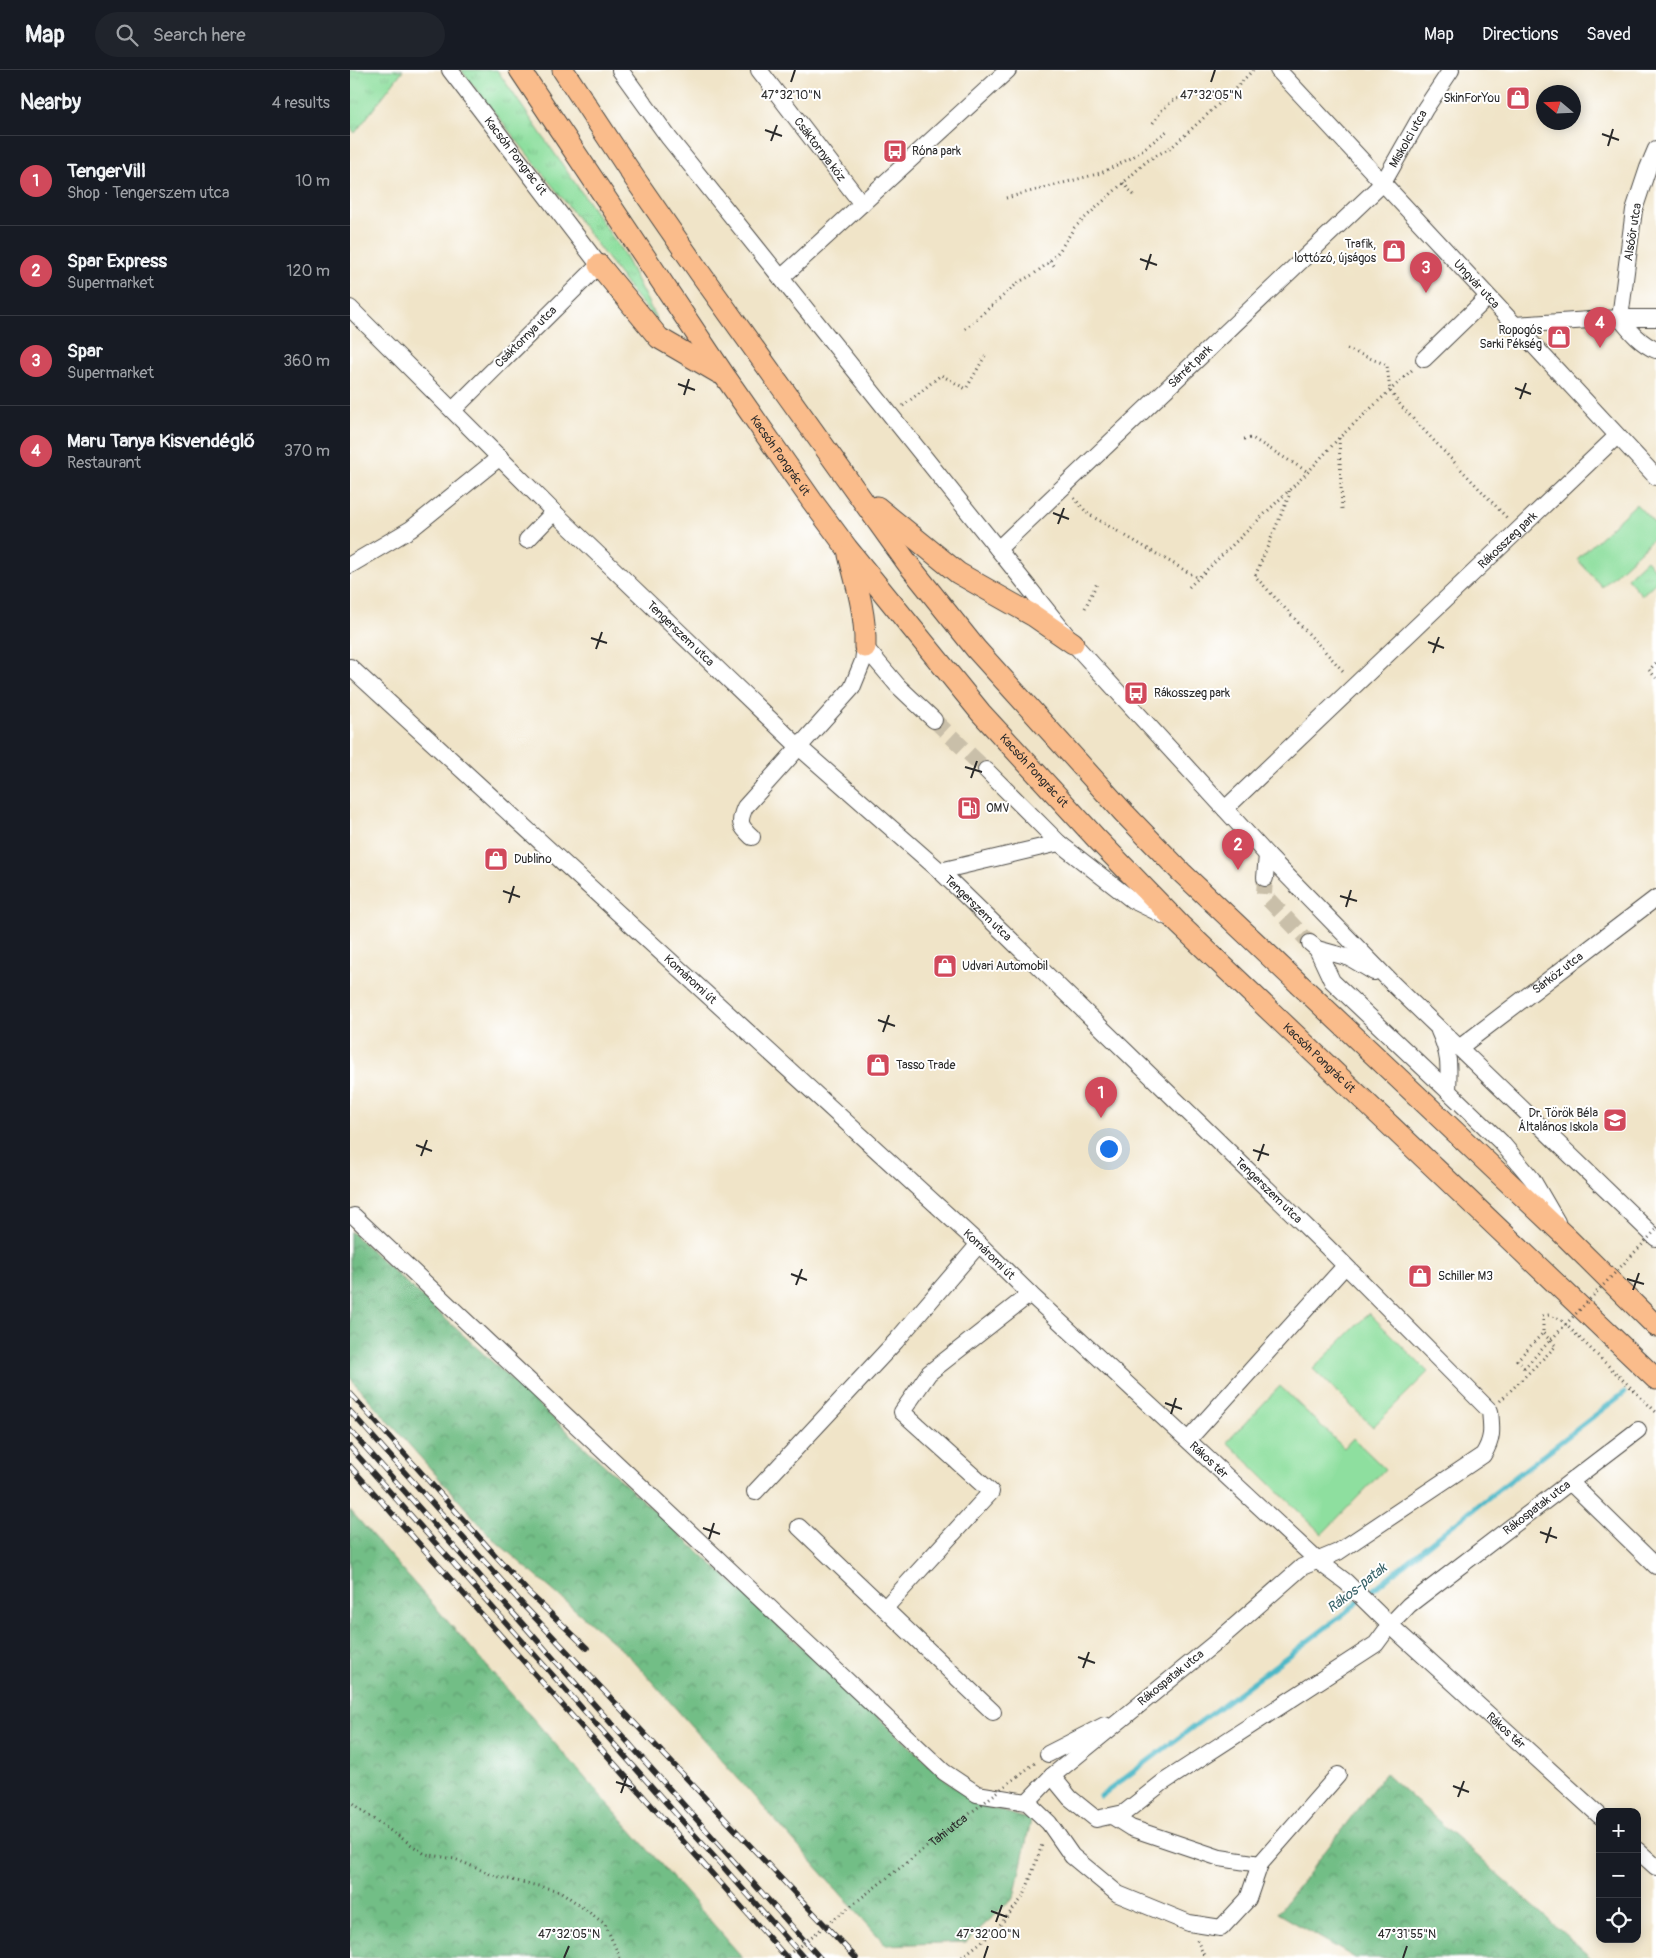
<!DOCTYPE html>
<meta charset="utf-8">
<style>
body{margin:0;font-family:Pangolin,sans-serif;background:#20242c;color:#f1f3f6}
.controls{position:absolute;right:15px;bottom:15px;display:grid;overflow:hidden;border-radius:10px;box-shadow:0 2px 12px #0003}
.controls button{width:45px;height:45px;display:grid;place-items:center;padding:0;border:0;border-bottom:1px solid #363941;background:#171b24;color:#f1f3f6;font:25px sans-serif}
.compass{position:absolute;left:1186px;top:15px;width:45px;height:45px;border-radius:50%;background:#171b24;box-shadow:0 2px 12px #0003;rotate:289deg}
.you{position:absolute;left:758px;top:1078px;width:18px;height:18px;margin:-12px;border:4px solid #fff;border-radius:50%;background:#1a73e8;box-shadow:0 0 0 8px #1a73e833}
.badge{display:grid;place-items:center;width:32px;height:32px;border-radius:50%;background:#d1495b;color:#fff;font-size:16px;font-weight:700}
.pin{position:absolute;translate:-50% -41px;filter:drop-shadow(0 1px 2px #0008)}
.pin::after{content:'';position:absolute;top:26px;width:18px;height:15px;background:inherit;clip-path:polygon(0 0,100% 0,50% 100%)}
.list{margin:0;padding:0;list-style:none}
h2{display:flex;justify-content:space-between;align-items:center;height:65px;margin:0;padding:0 20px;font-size:21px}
h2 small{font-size:16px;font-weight:400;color:#9ea1a6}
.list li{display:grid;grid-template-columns:32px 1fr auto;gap:15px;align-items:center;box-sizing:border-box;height:90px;padding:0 20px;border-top:1px solid #363941}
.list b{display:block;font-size:19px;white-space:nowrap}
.list p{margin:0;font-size:16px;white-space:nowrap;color:#9ea1a6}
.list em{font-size:16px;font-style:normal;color:#9ea1a6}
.icon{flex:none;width:28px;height:28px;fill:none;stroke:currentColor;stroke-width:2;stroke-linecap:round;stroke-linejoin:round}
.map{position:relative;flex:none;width:1306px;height:1888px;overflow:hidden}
header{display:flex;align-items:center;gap:30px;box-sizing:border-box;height:70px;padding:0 25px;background:#171b24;border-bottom:1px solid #363941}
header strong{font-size:24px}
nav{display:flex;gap:28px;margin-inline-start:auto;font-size:18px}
.search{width:350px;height:45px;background:#20242c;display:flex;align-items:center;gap:12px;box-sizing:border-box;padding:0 18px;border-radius:28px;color:#9ea1a6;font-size:19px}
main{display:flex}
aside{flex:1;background:#171b24}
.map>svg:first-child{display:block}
</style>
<header>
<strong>Map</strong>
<div class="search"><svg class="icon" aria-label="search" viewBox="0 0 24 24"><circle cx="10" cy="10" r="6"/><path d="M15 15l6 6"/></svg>Search here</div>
<nav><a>Map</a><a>Directions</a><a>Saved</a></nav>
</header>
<main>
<aside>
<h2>Nearby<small>4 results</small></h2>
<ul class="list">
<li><span class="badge">1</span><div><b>TengerVill</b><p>Shop · Tengerszem utca</p></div><em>10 m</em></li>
<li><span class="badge">2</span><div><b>Spar Express</b><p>Supermarket</p></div><em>120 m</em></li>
<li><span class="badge">3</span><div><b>Spar</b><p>Supermarket</p></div><em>360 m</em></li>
<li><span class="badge">4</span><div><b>Maru Tanya Kisvendéglő</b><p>Restaurant</p></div><em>370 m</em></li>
</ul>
</aside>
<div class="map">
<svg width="1306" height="1888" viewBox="0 0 1306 1888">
<defs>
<pattern id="grass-tufts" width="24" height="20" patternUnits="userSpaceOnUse" patternTransform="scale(1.25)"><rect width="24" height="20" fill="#8edf9f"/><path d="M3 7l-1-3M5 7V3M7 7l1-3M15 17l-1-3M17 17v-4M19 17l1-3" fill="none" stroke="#7bc089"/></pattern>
<pattern id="forest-crowns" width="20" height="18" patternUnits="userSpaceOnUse" patternTransform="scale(1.25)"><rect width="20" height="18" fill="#72be86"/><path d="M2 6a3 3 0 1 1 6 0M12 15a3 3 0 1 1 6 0" fill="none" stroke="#5e9b6e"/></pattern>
</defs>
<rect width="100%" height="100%" fill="#fff"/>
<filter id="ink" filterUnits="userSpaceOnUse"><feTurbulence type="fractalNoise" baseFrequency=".02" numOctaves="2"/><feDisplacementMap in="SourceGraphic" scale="10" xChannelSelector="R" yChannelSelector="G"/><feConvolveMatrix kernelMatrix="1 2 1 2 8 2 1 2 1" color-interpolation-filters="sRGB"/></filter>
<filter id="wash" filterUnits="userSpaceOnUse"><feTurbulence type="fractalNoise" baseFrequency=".0096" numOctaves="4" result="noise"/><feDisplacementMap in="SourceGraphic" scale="20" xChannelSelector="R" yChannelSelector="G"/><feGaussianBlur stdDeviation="1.12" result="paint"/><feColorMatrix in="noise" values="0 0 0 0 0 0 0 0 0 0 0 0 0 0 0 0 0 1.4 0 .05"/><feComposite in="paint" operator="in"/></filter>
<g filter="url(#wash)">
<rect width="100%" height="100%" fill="#f0e4c8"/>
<g fill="url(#grass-tufts)" stroke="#5c8565">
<polygon points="0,0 53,0 5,63 0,58"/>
<polygon points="111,0 147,0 272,181 308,252 286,227 216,133"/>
<polygon points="1296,490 1306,500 1306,512 1292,525 1277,508"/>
</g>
<g fill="url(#forest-crowns)" stroke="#4e7458">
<polygon points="0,1161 604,1717 625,1733 681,1750 664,1827 616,1872 536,1875 280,1587 142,1468 0,1308"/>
<polygon points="0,1440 393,1888 0,1888"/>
<polygon points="1035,1703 1241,1888 1005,1888 928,1843"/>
</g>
<g fill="#8edf9f" stroke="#5c8565">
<polygon points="1286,434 1306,455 1306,466 1252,517 1227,489"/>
<polygon points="1019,1243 1078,1302 1023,1357 963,1299"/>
<polygon points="930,1316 994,1378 1003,1368 1035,1399 972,1464 877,1372"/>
</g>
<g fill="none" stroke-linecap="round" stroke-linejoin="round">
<polyline stroke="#4bb8c7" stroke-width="5" points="751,1726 991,1546 1091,1464 1274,1323"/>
</g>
</g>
<g filter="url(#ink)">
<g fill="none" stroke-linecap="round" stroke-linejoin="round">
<g stroke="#c9bfa9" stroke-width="16" stroke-dasharray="16 8" stroke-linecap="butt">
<polyline points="584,650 636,700"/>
<polyline points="915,808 914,825 960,873"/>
</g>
<g stroke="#494743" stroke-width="18">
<g id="minor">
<path id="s1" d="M100,0l149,195 -146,145"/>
<polyline points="270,0 319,68 723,573 917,785 1043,914 1306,1168"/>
<path id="s2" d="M409,0l103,134"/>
<path id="s3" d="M928,0l378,407"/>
<path d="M1306,79l-8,19 -14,42 -14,108c10,13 21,26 36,32"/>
<polyline points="431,208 658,0"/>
<path id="s4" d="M0,238l204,204 245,235 141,124 386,375 164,165c2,19 3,28 -7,44l-145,97 -36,15 -82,72 -168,137 -25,26"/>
<polyline points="1165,255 1270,248 1306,248"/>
<polyline points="1074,289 1138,227"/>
<polyline points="177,470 204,442"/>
<path id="s5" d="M648,479l385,-366 42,-74 26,-39"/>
<polyline points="0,495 61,459 150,387"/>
<polyline points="515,577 548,616 584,650"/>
<path id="s6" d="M0,597l629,577 51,50 288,267 28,21 44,43 210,191"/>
<polyline points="636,700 709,773 782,830 817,847"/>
<path id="s7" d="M875,739l392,-373"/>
<path d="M402,767c-12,-11 -14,-14 -7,-30l107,-119 11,-27 2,-14"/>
<polyline points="590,801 709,773"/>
<polyline points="915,808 917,785"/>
<polyline points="960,873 967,879 982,911 1098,1021"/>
<polyline points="967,879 1000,888 1024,902"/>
<path d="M1089,961c11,24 10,35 9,60l53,51 31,37 25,43"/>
<path id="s8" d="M1109,978l197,-150"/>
<polyline points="4,1146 594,1702 627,1724 677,1732 699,1753 722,1786 768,1824 839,1853 871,1858 898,1829 910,1794"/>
<polyline points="839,1369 995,1196"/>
<polyline points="1221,1413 1306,1496"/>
<polyline points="405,1422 546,1271 629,1174"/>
<polyline points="449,1457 643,1642"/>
<polyline points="535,1538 641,1422 552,1342 579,1303 680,1224"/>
<polyline points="698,1684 755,1655"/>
<path id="s9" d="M702,1706l18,22 26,21 28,-6 38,-30 214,-139 14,-19 19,-20 229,-175"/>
<polyline points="762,1746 781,1758 870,1788 910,1794 988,1705"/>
<polyline points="1287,1780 1306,1797"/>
</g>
</g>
<g stroke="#494743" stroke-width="23">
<g id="major">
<path id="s10" d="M170,0l204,305 88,126 35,47 134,165 115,125 84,87 476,454"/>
<polyline points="213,0 287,112 350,203 558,494 626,579 774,743 831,802 1216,1167 1306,1256"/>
<polyline points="249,195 309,268 369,303"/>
<polyline points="527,437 608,503 684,546 723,573"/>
<path d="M499,485c8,30 17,61 16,92"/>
</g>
</g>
<g stroke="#494743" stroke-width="3" stroke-dasharray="1 4" stroke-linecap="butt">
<polyline points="803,53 812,40 825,29 882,22 903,0"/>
<polyline points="773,113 784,125"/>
<polyline points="656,128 751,103 783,87 817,61"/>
<polyline points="700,191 706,198"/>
<polyline points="615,259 669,212 684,204 697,194 710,180 724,158 797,91 823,76 882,22"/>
<polyline points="997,279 1037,295 1040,321 1052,337 1157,448"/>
<polyline points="553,336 591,305 616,319 635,286"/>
<polyline points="989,368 992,439"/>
<polyline points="894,369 902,368 958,402"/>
<polyline points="939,421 939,426 905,506 995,603"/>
<polyline points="724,428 738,444 848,508"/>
<polyline points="839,517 958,402 989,368 1063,299"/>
<polyline points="735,538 748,511"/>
<polyline points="1306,593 1299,600 1306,608"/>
<polyline points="1174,1298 1167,1290 1193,1263 1193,1246 1199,1245 1210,1249 1306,1342"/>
<polyline points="1150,1331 1206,1276 1193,1263"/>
<polyline points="668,1706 685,1693"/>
<polyline points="0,1730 16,1744 75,1784 105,1789 145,1806 210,1821 255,1854 270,1888"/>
<polyline points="847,1870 855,1888"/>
<polyline points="612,1887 644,1862 674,1826 693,1772"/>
</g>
<use href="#minor" stroke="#fff" stroke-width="16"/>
<use href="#major" stroke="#fabc8b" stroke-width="21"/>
<g stroke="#2b2b2b" stroke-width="5.5">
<g id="rail">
<polyline points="0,1323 179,1523 237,1578"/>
<polyline points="0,1341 175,1537 506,1888"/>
<polyline points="0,1360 470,1888"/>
<polyline points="0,1377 454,1888"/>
<polyline points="0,1396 437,1888"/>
</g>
</g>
<use href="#rail" stroke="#fff" stroke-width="4" stroke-dasharray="11" stroke-linecap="butt"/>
<g stroke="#494743" stroke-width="3" stroke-dasharray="1 4" stroke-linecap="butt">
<polyline points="1174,1298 1306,1160"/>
<path id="s11" d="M434,1888l234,-182"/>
</g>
</g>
</g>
<path fill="none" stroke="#2b2b2b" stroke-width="2" d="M441,12l4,-12M861,12l4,-12M415,60l17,6M1252,64l17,6M421,71l6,-16M1258,76l5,-17M790,189l17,6M796,200l5,-16M328,314l17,6M1165,318l16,6M334,325l5,-16M1170,329l6,-16M703,443l16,6M708,454l6,-16M241,568l16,5M1078,572l16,6M246,579l6,-17M1083,583l6,-16M615,697l17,5M621,708l6,-17M153,821l17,6M990,826l17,5M159,833l5,-17M996,837l5,-17M528,950l17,6M533,962l6,-17M66,1075l16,6M903,1080l16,5M71,1086l6,-16M908,1091l6,-17M441,1204l16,6M1277,1209l17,5M446,1215l6,-16M1283,1220l6,-17M815,1333l17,6M821,1344l5,-16M353,1458l17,6M1190,1462l17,6M359,1469l5,-16M1196,1473l5,-16M728,1587l17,6M733,1598l6,-16M266,1712l16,5M1103,1716l16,6M271,1723l6,-17M1108,1727l6,-16M641,1841l16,6M646,1852l6,-17M214,1888l5,-12M634,1888l4,-12M1053,1888l4,-12"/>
<defs>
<g id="shop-square" transform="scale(1.25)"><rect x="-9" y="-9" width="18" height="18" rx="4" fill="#d1495b" stroke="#fff"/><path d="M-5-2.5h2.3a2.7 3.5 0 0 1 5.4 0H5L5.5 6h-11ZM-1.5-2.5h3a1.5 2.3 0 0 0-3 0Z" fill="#fff"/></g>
<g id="bus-square" transform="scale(1.25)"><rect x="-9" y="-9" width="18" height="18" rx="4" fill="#d1495b" stroke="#fff"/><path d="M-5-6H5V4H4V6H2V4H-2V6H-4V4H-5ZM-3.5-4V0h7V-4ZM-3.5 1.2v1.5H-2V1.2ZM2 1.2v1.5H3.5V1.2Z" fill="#fff"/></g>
<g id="fuel-square" transform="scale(1.25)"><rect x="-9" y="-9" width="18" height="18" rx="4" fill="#d1495b" stroke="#fff"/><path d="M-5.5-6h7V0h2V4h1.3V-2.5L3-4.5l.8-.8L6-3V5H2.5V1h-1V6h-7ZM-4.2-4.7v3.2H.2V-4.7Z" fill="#fff"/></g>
<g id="school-square" transform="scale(1.25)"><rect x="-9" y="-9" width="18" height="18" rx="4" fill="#d1495b" stroke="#fff"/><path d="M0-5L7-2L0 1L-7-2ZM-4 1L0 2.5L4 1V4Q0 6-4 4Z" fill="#fff"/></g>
</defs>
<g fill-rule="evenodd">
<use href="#shop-square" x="1168" y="28"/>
<use href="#bus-square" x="545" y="81"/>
<use href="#shop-square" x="1044" y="181"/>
<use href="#shop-square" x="1209" y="267"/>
<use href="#bus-square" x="786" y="623"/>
<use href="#fuel-square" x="619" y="738"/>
<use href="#shop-square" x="146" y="789"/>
<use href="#shop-square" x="595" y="896"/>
<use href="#shop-square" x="528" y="995"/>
<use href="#school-square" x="1265" y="1050"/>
<use href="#shop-square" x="1070" y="1206"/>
</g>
<g text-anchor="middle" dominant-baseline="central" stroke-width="4" stroke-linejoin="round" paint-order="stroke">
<g font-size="12" fill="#2b2b2b" stroke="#fff" text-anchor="start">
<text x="1150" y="28" text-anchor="end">SkinForYou</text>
<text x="562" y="81">Róna park</text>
<text x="1026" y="174" text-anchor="end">Trafik,<tspan x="1026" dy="14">lottózó, újságos</tspan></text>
<text x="1192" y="260" text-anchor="end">Ropogós<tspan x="1192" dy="14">Sarki Pékség</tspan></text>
<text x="804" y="623">Rákosszeg park</text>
<text x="636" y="738">OMV</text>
<text x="164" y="789">Dublino</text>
<text x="612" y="896">Udvari Automobil</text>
<text x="546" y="995">Tasso Trade</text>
<text x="1248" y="1043" text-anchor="end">Dr. Török Béla<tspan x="1248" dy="14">Általános Iskola</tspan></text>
<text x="1088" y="1206">Schiller M3</text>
</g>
<g font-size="12" fill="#2b2b2b" stroke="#fff">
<text stroke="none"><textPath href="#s5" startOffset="582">Miskolci utca</textPath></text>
<text stroke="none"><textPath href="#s2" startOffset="100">Csáktornya köz</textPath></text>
<text stroke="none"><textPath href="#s1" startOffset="108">Kacsóh Pongrác út</textPath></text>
<text transform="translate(1283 162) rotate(-81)">Alsóőr utca</text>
<text stroke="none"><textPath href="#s3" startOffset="292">Ungvár utca</textPath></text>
<text transform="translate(176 267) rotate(-45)">Csáktornya utca</text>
<text stroke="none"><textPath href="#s5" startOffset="265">Sárrét park</textPath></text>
<text stroke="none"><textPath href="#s10" startOffset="465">Kacsóh Pongrác út</textPath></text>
<text stroke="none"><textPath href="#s7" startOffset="390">Rákosszeg park</textPath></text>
<text stroke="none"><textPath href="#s4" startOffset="464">Tengerszem utca</textPath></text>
<text stroke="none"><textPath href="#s10" startOffset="870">Kacsóh Pongrác út</textPath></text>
<text stroke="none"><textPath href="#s4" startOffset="869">Tengerszem utca</textPath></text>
<text stroke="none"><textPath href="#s8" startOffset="124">Sárköz utca</textPath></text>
<text stroke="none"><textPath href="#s6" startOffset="462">Komáromi út</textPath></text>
<text stroke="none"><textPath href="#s10" startOffset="1275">Kacsóh Pongrác út</textPath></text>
<text stroke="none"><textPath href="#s4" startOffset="1274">Tengerszem utca</textPath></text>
<text stroke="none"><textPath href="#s6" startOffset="868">Komáromi út</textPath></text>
<text stroke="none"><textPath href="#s6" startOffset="1169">Rákos tér</textPath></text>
<text stroke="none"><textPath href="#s9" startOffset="606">Rákospatak utca</textPath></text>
<text transform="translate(821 1608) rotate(-39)">Rákospatak utca</text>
<text stroke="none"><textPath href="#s6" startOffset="1571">Rákos tér</textPath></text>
<text stroke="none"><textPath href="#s11" startOffset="208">Tahi utca</textPath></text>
</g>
<g font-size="14" font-style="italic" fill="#386369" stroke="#fff">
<text transform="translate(1007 1518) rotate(-38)">Rákos-patak</text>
</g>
</g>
<g font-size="12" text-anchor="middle" fill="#2b2b2b" stroke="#fff" stroke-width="4" stroke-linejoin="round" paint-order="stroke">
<text x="441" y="29">47°32'10"N</text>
<text x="861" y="29">47°32'05"N</text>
<text x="219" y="1868">47°32'05"N</text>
<text x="638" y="1868">47°32'00"N</text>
<text x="1057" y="1868">47°31'55"N</text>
</g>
</svg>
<div class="controls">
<button>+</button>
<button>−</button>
<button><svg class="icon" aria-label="locate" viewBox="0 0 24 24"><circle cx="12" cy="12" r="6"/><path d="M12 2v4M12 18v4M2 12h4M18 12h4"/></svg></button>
</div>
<svg class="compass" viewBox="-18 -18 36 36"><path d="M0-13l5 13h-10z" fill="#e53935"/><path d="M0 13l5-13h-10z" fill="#9ea1a6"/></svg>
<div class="you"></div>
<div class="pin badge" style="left:751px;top:1048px">1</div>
<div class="pin badge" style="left:888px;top:800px">2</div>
<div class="pin badge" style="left:1076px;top:223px">3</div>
<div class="pin badge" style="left:1250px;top:278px">4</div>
</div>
</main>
